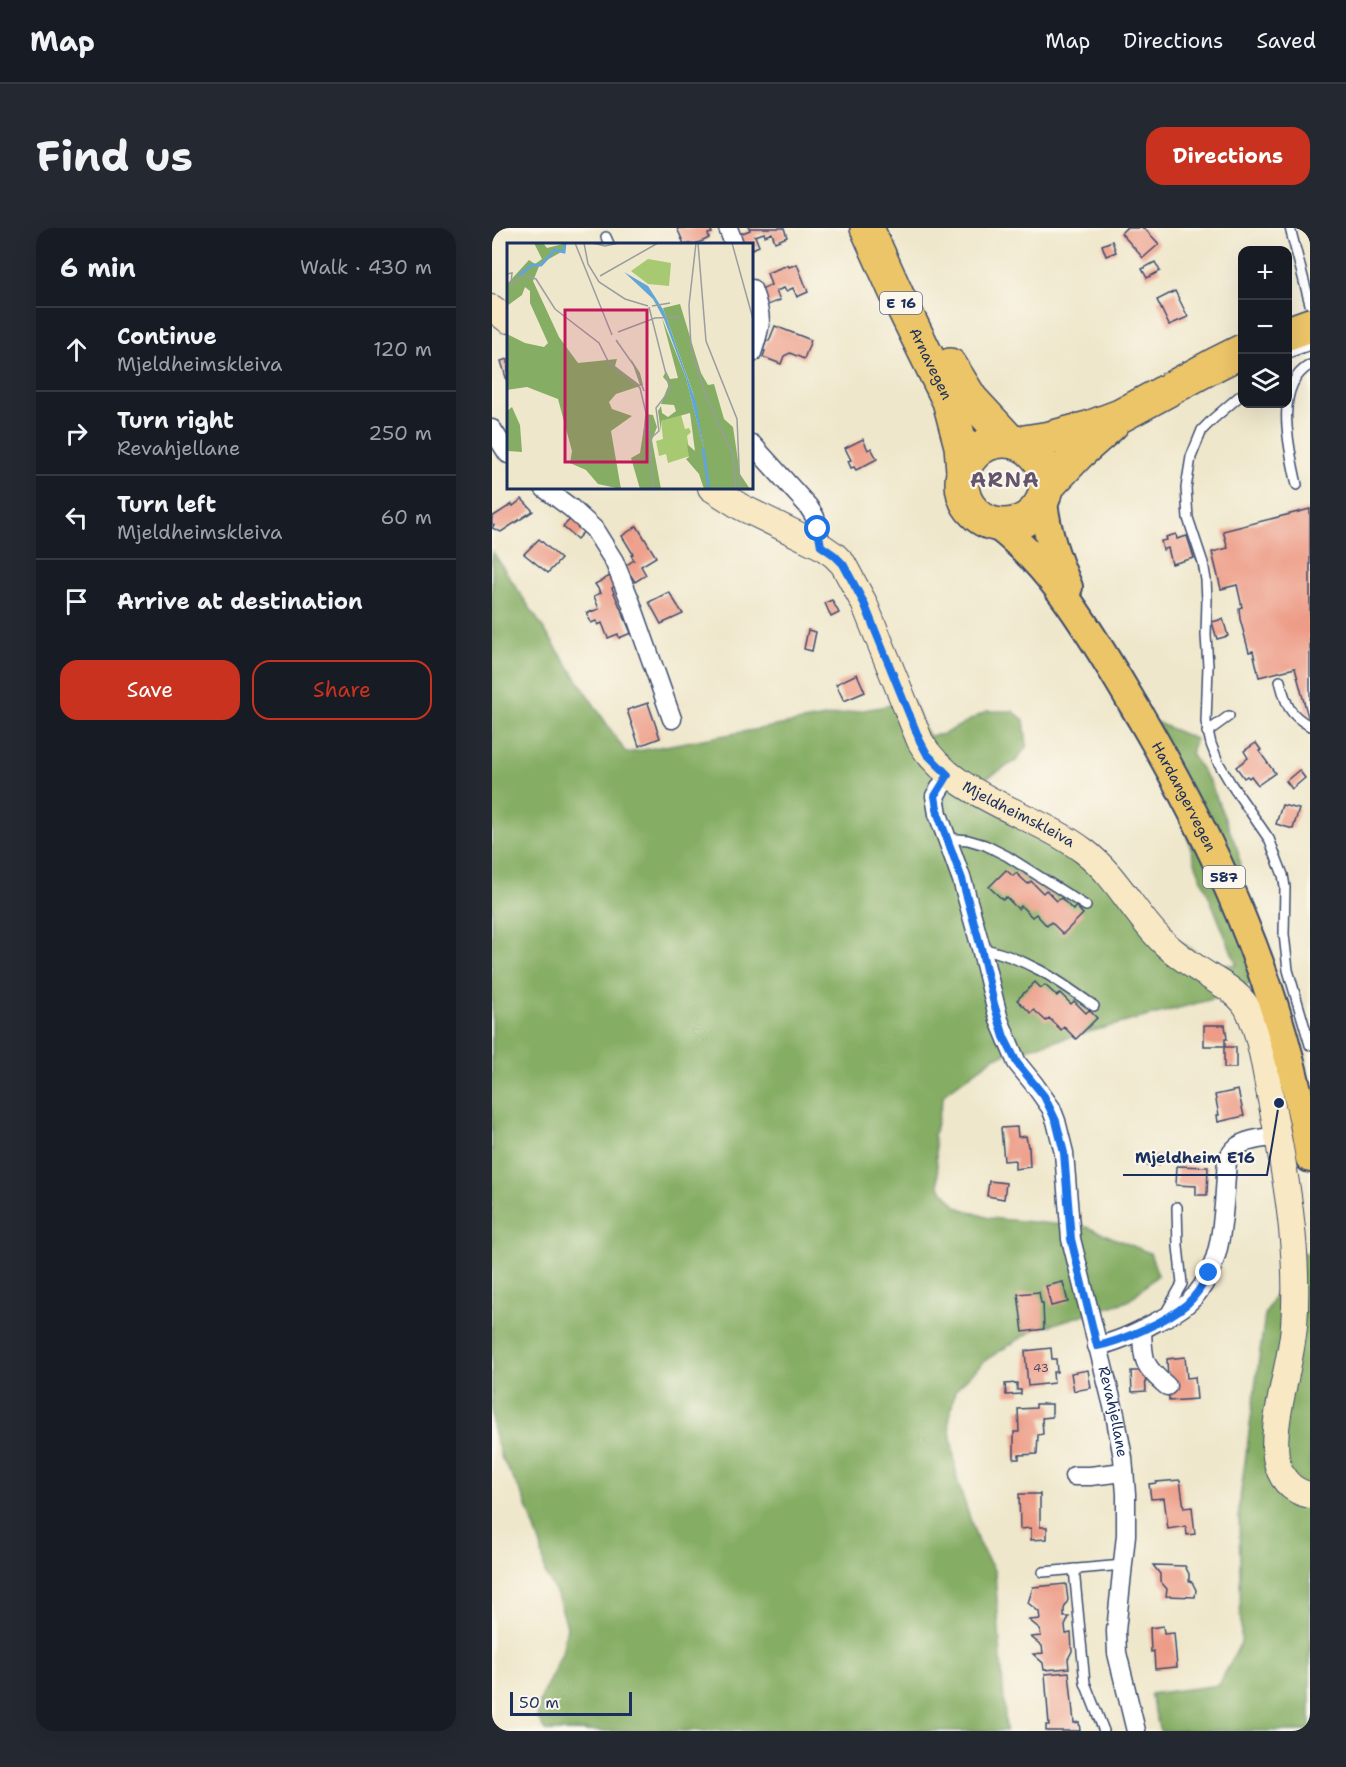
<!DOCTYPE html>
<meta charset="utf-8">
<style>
body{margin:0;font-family:"Shantell Sans",sans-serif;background:#242831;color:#f1f3f6}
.controls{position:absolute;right:18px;top:18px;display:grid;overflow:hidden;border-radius:12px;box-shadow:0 6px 24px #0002}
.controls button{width:54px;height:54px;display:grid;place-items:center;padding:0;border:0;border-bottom:2px solid #363941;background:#171b24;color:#f1f3f6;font:30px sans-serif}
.scale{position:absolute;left:18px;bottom:15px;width:122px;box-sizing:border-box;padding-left:6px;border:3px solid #1b2f5e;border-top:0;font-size:16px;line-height:21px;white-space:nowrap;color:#1b2f5e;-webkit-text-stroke:4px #fbf7ec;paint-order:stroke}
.stop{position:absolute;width:18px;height:18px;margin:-14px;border:4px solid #1a73e8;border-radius:50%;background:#fff}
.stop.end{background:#1a73e8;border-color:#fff;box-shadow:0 2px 6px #0008}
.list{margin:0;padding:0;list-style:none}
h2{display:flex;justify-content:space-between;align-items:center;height:78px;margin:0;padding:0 24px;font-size:26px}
h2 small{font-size:20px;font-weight:400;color:#9ea1a6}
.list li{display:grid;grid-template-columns:39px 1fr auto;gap:18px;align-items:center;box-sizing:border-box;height:84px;padding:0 24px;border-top:2px solid #363941}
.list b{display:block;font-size:22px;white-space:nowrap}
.list p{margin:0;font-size:20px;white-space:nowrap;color:#9ea1a6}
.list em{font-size:20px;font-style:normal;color:#9ea1a6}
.actions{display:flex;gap:12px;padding:18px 24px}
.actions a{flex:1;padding:14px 0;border:2px solid #c8321e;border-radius:18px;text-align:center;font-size:21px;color:#c8321e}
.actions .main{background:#c8321e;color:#fff}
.icon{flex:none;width:33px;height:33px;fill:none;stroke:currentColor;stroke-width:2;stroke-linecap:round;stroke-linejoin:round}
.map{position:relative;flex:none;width:818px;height:1503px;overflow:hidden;border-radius:18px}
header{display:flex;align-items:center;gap:36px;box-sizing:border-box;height:84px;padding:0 30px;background:#171b24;border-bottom:2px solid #363941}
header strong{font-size:28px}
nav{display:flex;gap:33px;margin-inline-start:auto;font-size:21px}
.intro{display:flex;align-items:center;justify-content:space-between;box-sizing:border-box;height:144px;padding:0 36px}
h1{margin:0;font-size:42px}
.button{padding:15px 27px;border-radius:18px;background:#c8321e;color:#fff;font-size:21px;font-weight:700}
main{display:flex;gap:36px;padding:0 36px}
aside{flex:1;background:#171b24;border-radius:18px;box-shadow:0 6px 24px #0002}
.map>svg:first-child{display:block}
</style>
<header>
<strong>Map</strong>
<nav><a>Map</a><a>Directions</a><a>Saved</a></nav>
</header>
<div class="intro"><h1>Find us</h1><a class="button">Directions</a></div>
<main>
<aside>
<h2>6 min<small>Walk · 430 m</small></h2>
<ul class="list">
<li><svg class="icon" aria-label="ahead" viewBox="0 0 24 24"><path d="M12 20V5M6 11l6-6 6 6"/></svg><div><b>Continue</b><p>Mjeldheimskleiva</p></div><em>120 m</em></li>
<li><svg class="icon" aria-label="right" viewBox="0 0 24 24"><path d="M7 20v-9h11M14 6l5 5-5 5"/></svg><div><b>Turn right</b><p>Revahjellane</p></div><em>250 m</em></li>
<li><svg class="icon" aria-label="left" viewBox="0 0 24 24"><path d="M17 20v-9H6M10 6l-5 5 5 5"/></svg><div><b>Turn left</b><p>Mjeldheimskleiva</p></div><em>60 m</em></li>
<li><svg class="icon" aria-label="arrive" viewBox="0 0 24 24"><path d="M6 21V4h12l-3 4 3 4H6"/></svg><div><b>Arrive at destination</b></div></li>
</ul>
<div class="actions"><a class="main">Save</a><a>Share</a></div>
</aside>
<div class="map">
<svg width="818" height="1503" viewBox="0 0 818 1503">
<rect width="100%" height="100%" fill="#fbf7ec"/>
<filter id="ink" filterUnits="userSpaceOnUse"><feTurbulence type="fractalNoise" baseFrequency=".0167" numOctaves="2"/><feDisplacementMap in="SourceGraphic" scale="12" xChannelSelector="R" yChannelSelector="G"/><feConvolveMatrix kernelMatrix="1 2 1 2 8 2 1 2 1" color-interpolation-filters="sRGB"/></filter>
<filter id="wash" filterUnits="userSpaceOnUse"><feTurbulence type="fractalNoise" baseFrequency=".008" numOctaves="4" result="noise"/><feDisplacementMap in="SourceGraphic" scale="24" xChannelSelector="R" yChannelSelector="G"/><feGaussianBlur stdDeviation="1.35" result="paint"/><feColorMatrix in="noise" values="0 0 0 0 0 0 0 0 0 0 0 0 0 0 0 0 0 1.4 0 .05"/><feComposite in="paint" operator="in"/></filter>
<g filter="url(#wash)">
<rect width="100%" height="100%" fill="#efe7cb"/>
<g fill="#85ad64" stroke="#506e61" stroke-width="1.5">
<polygon points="0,323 134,525 421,473 436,508 452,506 495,483 521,483 532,492 535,518 524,533 491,552 530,575 679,708 724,737 745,737 704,637 682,566 629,486 652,489 703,511 699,526 718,554 746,623 754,684 774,746 743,765 503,829 452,866 442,907 447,958 465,979 497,990 595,999 658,1025 666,1047 636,1073 542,1102 495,1131 463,1162 457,1194 465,1252 486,1314 503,1344 514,1503 53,1503 45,1489 49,1470 70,1425 75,1398 65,1367 53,1345 49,1318 32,1270 9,1229 0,1198"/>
<polygon points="808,1024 818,1026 818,1503 668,1503 658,1466 727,1457 749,1414 747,1278 773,1087 786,1059"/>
</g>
<g id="blocks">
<g fill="#ed9c87">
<polygon points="185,0 218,0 220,5 216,6 217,10 211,13 202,16 192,16"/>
<polygon points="257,0 292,0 295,9 283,14 280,5 273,8 272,5 263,8 267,18 260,21 260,16 249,16 245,7 258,2"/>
<polygon points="634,0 652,0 667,16 651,30 629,5"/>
<polygon points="620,13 624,24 614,28 610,17"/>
<polygon points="663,34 668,43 655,50 650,41"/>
<polygon points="305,36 316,64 305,69 301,60 294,63 292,60 284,63 288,72 273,78 267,62 279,57 275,45 296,37 297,39"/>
<polygon points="683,63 696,89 677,97 665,72"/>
<polygon points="283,98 319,112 312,131 298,125 292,128 289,136 271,129 273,123 271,122 275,112 277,113"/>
<polygon points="16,131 16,156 9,133"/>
<polygon points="371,211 376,222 379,220 385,231 364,242 362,239 359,240 356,233 359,232 353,220"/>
<polygon points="30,271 41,283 9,304 0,300 2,297 0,296 0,289 20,276 21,278"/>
<polygon points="818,281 818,489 816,489 803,440 767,449 761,423 757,424 748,391 747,380 750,379 745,357 729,361 720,324 736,320 731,303"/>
<polygon points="81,288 95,300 85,311 71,299"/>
<polygon points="145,298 164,329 149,338 154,347 143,354 133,338 142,332 139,327 141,326 130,308"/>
<polygon points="684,306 685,311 695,308 702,330 680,336 676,320 671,322 669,313 675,312 674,309"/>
<polygon points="47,311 69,331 56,345 32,326"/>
<polygon points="118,348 124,357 120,360 139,405 127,410 126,406 116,410 110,395 106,397 104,393 99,395 95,385 107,381 102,368 109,365 103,356"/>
<polygon points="177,364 191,386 169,396 157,374"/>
<polygon points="340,372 347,385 339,389 333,375"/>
<polygon points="731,391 736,408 725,411 720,394"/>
<polygon points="316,402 324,404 320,423 312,421"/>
<polygon points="365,446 373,464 352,473 344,456"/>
<polygon points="156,475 168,510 147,518 135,482"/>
<polygon points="764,515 769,522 767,523 783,545 766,557 759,548 757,550 755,548 752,550 744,539 756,530 752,523"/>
<polygon points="807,542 813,550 800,561 794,553"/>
<polygon points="790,577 807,581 801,601 784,596"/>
<polygon points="514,642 521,648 524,645 536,656 539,653 551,665 554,662 565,673 569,670 581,682 584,678 591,686 571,706 559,694 555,698 544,686 540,689 529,678 526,681 514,669 511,672 497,659"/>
<polygon points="543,754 549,760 553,757 565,768 568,765 579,776 582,773 594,785 597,782 605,790 584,811 572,799 569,802 557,790 554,793 542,782 539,785 525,772"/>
<polygon points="712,797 733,797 735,811 733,811 733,818 712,818"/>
<rect x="732" y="819" width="12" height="21"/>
<polygon points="746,862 752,888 726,894 725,887 727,887 723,867"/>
<polygon points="525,899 526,909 534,908 536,919 537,919 538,939 523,941 523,932 512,933 509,900"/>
<polygon points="655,927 672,927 672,931 667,931 667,937 655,937 655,934 653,934 653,928"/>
<polygon points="685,938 716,939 715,967 704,967 704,958 684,957"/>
<polygon points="497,953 514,955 512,971 495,968"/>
<polygon points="571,1054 576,1074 559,1078 554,1058"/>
<polygon points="547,1064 549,1075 551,1075 552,1101 531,1104 526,1066"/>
<polygon points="559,1120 560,1131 564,1131 565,1144 561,1144 562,1155 536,1158 533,1123"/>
<polygon points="693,1129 695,1150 703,1149 705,1171 677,1173 675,1131"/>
<polygon points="596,1142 599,1160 582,1163 579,1145"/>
<polygon points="639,1143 653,1143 654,1163 640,1164"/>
<polygon points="525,1155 525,1162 529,1162 529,1166 514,1167 513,1156"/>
<polygon points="544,1176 560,1176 560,1189 550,1190 551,1206 546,1207 545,1226 527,1227 527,1231 522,1231 522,1204 527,1204 526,1181 544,1180"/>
<polygon points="688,1252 692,1280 700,1279 703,1306 695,1307 694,1298 676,1301 672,1270 659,1271 657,1256 664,1255 664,1254"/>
<polygon points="527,1266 548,1266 548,1299 555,1299 555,1311 539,1312 539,1300 528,1301"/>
<polygon points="661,1337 693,1338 697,1346 697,1353 700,1354 704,1362 703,1369 674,1368 675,1361 668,1353 668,1346"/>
<polygon points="574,1356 576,1372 572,1381 572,1389 577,1389 573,1398 574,1406 579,1405 580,1423 576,1431 577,1440 552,1442 551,1435 541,1426 551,1425 550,1418 539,1409 549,1408 548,1401 537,1392 548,1391 547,1384 536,1375 541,1359"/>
<polygon points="671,1398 672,1406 682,1405 685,1439 663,1441 662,1423 659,1424 658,1400"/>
<polygon points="577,1444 582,1495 587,1494 588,1503 554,1503 554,1497 557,1497 553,1446"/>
</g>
</g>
</g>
<g filter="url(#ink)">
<use href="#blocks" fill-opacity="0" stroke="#3b4b6e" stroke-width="1.5"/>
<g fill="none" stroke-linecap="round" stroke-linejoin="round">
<g stroke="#3b4b6e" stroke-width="12">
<g id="lane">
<polyline points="798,0 818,76"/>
<polyline points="114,9 117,16"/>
<polyline points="796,125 818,117"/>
<polyline points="750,166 721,191 710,202 699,229 694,260 696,290 711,335 714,352 715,372 714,407 716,438 714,494 719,516 726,534 739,556 777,611 791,647 793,659 792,706 796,742 818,817"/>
<path d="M805,257c-7,-34 -25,-99 13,-120"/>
<path d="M788,453c6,23 8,33 30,45"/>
<polyline points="715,504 737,488"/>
<polyline points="455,610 476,612 493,617 515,628 594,678"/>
<path d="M489,720c47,11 74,30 113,58"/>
<polyline points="673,1086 690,1056 686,1018 685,979"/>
<polyline points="582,1341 593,1455 612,1503"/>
<polyline points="551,1344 631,1337"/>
</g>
</g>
<g stroke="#3b4b6e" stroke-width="21">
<g id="street">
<polyline points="236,0 242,16"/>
<path d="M260,61c11,29 10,34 0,64"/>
<polyline points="0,201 16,226"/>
<polyline points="260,216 316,278 323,289 329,318"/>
<polyline points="52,260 79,280 102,301 122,333 138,372 180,491"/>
<path id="s1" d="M456,547l-13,21 3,18 24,66 19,68 18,72 18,43 17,21 17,24 5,13 8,32 7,86 44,175 8,44 3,36v41l-10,96 1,22 19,78"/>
<path d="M650,1102c1,31 1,36 25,56"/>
<path d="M605,1118c20,-4 41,-14 59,-24 11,-5 23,-11 32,-19 38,-34 35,-95 39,-142 9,-23 29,-21 51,-25"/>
<polyline points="582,1248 598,1248 632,1244"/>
</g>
</g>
<g stroke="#3b4b6e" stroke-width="28">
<g id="secondary">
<polyline points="0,80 16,92"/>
<path id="s2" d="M219,260l30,19 80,39 13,9 9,9 21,39 56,138c31,55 114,72 164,110 32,24 49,61 77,89 18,18 45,34 67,48 7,5 14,11 19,19 13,25 18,61 23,88 15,76 30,154 24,231 -3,40 -23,94 -18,131 3,20 14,34 34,38"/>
</g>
</g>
<g stroke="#3b4b6e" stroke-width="32">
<g id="primary">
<path d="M551,273c3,31 13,58 25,86"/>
<path id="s3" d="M503,296c55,41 91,102 126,160 89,147 163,303 189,474"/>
</g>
</g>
<g stroke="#3b4b6e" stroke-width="36">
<g id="highway">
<path id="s4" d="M375,0l30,67 52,106 12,45 2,25"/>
<polyline points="796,105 818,97"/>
<polyline points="458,137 479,171 517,212"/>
<circle cx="512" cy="255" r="42"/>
<polyline points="526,215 558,210 596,200 628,188 724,136 750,123"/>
<polyline points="555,259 586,226 620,196"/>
</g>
</g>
<use href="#lane" stroke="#fff" stroke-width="9"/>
<use href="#street" stroke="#fff" stroke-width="18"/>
<use href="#secondary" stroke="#f8e8c3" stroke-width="26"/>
<use href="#primary" stroke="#edc569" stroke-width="28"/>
<use href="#highway" stroke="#edc569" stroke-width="33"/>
</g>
</g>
<g fill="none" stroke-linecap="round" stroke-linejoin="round" filter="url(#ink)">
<path stroke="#1a73e8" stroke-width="8" d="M326,301l3,17 13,9 9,9 21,39 56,138 7,13 21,21 -13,21 3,18 24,65 19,69 13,56 10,33 13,26 27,33 12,25 8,32 7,86 26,107c25,-5 70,-25 90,-42 10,-9 16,-19 22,-31"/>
</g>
<g text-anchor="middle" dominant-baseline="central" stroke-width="4.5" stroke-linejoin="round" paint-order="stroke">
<g font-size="12" fill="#504a68">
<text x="549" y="1140">43</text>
</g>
<g fill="#fbf7ec" stroke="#5e6b89" stroke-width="1.5">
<rect x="388" y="64" width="42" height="22" rx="4.5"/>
<rect x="711" y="638" width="42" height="22" rx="4.5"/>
</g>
<g font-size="14" font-weight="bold" fill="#1b2f5e">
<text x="409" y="75">E 16</text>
<text x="732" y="649">587</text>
</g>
<g font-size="15" fill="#1b2f5e" stroke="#fbf7ec">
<text stroke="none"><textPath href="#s4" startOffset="150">Arnavegen</textPath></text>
<text stroke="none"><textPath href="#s3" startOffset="334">Hardangervegen</textPath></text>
<text stroke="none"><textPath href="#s2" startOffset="471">Mjeldheimskleiva</textPath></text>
<text stroke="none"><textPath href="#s1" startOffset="672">Revahjellane</textPath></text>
</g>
<g font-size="21" font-weight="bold" letter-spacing="1.5" fill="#64556c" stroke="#fbf7ec">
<text x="513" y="252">ARNA</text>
</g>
</g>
<g transform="translate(15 15)">
<rect width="246" height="246" fill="#efe7cb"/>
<path d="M141,16l23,4 -2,23 -21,-2 -17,-13zM174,172l4,14 4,-1 2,4 -4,4 3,20 -22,7 -2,-9 -7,2 -3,-15 7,-2 -2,-18z" fill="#a7c972"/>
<path d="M27,0h9l4,5 20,-5 -4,8 -23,13 -7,17 26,56 19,26 39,-4 -2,7 25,19 -9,-26 9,14 3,12 -27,9 -7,8 3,7 20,7 -21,15 10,58 -23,-5 -12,-14 -16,-7 2,-12 -14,-52 -31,-12 -20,3v-56l18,9 19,4 4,-4 -18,-40v-12l-5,-4 -3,8 -15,11v-22l22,-24 6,4 7,-5zM173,61l21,69 7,12 6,-1 10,35 9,8 7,47 10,15h-46l-5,-15 -13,-15 3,-2 -2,-13 8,7 -5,-38 -29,8v10l-3,-20 3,-5 1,7 6,4 8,-6 -2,-6 -13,-1 8,-20 -6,-7 3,-6 4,8 8,-1 -16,-60 24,60 18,71 -11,-56 -30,-85zM5,164l8,18 2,27 -15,-1v-40zM139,171l7,1 4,12 -5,13 9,49h-21l-9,-31 9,-5z" fill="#85ad64"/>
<path d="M117,29l24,14 16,25 32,91 8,48 -18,-72 -22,-59 -11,-20z" fill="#61a6d7"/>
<path fill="none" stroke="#61a6d7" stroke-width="3" d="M12,32l13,-10h9l14,-15 9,2 1,-9M196,205l6,41"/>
<path fill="none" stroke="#9a9d9f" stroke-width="1.5" d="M68,0l37,92M77,0l4,21 11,18 26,17 23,7M85,0l13,3 14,-3M189,0l-7,62 2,43 16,51 26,56 3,34M191,0l8,98 31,78 3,70M225,0l21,76M0,31l5,-1 -1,11 13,-9 12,4 19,30 44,34 10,20 31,25 6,25 -2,22 5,3M93,33l58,-33M145,63l18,-3M142,64l21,83 -14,18 3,23 -8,7M111,89l37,-14 25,-1M109,97l19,27 9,24M142,176l4,70"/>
<path fill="#c2185b" fill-opacity="0.15" stroke="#c2185b" stroke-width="3" d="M58,67h82v152h-82z"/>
<rect width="246" height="246" fill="none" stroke="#1b2f5e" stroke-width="3"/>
</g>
<path fill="none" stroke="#1b2f5e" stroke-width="2" d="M787 875L775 947H631"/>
<circle fill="#1b2f5e" stroke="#fbf7ec" stroke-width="2" cx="787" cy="875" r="6"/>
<g font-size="16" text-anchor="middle" font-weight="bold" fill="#1b2f5e" stroke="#fbf7ec" stroke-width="4.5" stroke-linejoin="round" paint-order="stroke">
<text x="703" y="935">Mjeldheim E16</text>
</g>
</svg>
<div class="controls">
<button>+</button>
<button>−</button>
<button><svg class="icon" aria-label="layers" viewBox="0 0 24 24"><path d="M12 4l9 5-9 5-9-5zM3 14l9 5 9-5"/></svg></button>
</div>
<div class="scale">50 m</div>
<div class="stop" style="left:326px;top:301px"></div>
<div class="stop end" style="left:717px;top:1045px"></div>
</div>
</main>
